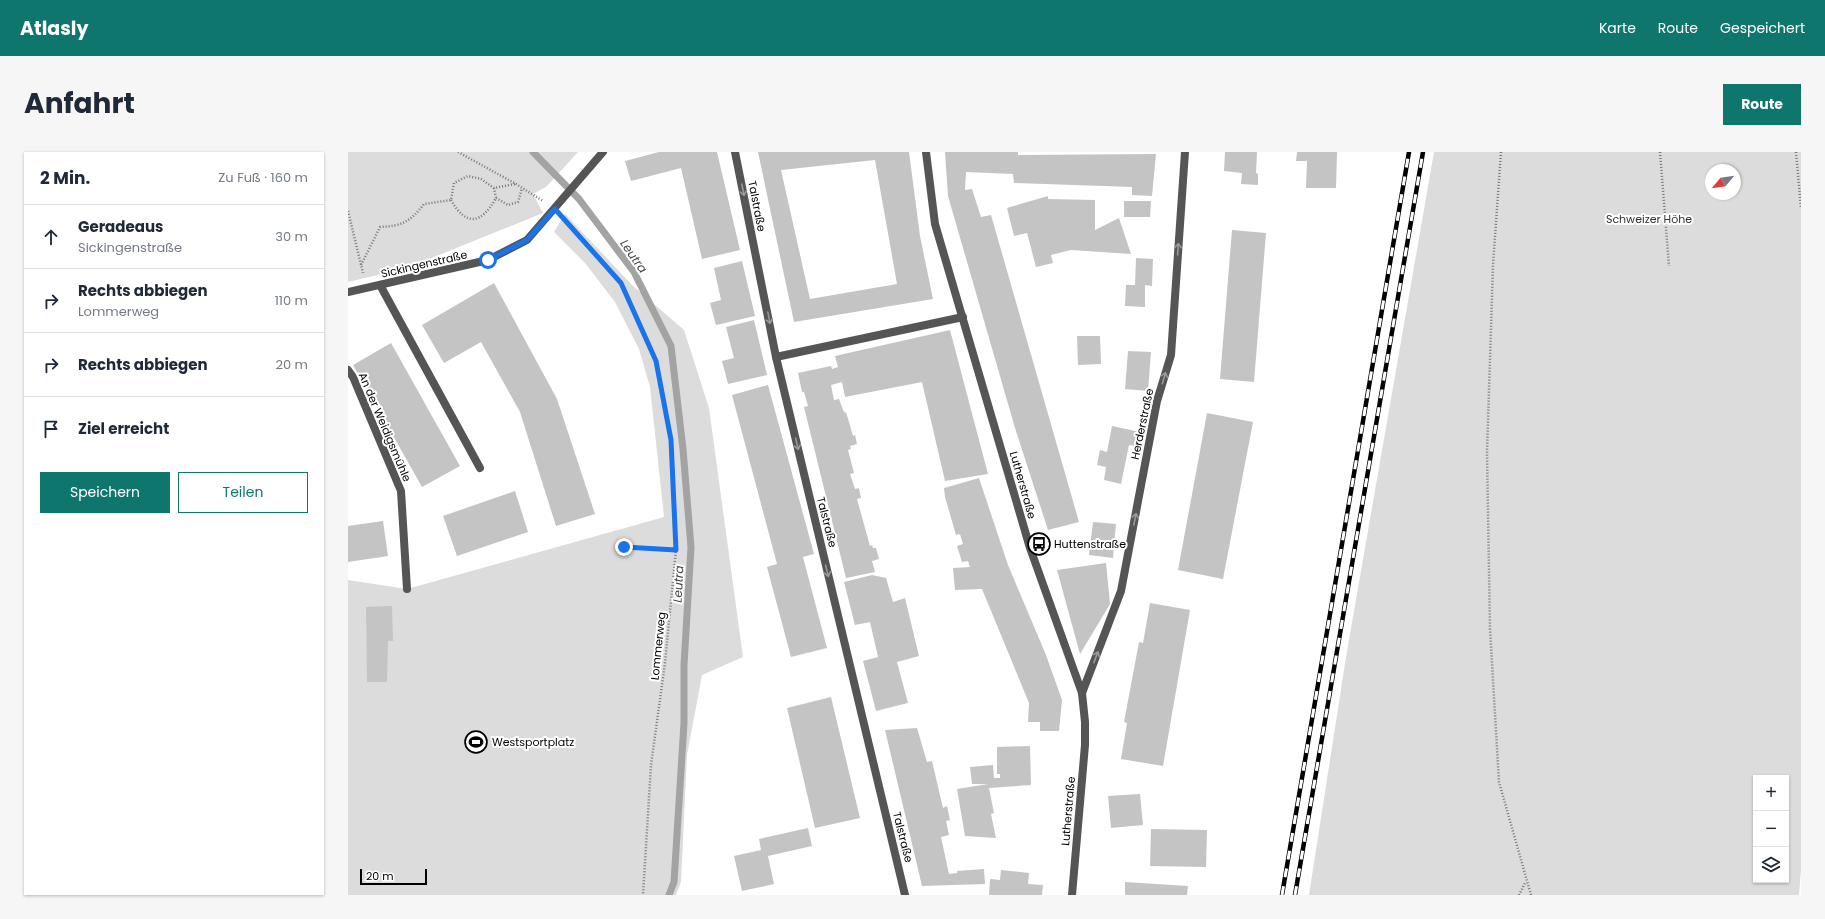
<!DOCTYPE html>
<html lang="de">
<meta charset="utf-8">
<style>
body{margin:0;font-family:Poppins,sans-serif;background:#f6f6f7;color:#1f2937}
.controls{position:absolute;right:12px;bottom:12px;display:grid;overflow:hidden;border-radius:0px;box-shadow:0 1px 3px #0004}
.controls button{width:36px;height:36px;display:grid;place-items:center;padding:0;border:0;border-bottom:1px solid #e0e1e3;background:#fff;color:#1f2937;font:20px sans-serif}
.compass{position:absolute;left:1357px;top:12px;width:36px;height:36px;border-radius:50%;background:#fff;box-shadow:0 1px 3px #0004;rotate:241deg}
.scale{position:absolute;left:12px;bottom:10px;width:67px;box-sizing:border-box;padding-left:4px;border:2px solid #000;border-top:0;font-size:11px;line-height:14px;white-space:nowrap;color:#000;-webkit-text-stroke:3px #fff;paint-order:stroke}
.stop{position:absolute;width:12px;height:12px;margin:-9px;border:3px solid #1a73e8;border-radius:50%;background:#fff}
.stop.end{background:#1a73e8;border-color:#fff;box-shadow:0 1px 4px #0008}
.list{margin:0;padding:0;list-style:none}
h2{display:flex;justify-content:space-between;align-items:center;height:52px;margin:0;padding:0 16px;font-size:17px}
h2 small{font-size:13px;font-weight:400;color:#747a83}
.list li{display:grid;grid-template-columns:26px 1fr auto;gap:12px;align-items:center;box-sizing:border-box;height:64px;padding:0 16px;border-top:1px solid #e0e1e3}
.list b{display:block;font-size:15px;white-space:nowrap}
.list p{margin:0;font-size:13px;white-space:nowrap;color:#747a83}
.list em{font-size:13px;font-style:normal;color:#747a83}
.actions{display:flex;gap:8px;padding:12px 16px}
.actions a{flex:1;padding:9px 0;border:1px solid #0f766e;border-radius:0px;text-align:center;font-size:14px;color:#0f766e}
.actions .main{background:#0f766e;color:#fff}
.icon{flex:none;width:22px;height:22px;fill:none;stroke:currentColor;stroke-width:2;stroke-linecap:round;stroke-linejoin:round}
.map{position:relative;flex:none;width:1453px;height:743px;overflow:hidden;border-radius:0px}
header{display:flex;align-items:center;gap:24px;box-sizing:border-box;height:56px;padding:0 20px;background:#0f766e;color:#fff}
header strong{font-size:19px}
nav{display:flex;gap:22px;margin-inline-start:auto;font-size:14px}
.intro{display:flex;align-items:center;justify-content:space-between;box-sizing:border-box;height:96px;padding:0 24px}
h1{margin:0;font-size:28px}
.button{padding:10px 18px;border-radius:0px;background:#0f766e;color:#fff;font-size:14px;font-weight:700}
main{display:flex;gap:24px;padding:0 24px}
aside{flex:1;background:#fff;border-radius:0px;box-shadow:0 1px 3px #0004}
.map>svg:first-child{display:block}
</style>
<header>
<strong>Atlasly</strong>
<nav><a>Karte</a><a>Route</a><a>Gespeichert</a></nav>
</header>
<div class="intro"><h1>Anfahrt</h1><a class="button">Route</a></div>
<main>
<aside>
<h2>2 Min.<small>Zu Fuß · 160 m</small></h2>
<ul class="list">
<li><svg class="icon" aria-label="ahead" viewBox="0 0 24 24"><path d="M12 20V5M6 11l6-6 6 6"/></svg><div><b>Geradeaus</b><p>Sickingenstraße</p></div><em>30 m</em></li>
<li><svg class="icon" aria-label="right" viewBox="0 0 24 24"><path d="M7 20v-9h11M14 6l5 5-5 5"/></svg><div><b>Rechts abbiegen</b><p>Lommerweg</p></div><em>110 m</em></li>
<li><svg class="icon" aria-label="right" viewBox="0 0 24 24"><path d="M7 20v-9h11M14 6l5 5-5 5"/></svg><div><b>Rechts abbiegen</b></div><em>20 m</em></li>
<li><svg class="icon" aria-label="arrive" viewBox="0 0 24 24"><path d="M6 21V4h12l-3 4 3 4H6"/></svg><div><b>Ziel erreicht</b></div></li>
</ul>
<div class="actions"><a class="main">Speichern</a><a>Teilen</a></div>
</aside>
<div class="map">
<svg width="1453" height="743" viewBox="0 0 1453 743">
<rect width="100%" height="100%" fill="#fff"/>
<g fill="#dcdcdc" fill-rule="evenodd">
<polygon points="0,0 230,0 198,35 185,42 195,61 59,116 0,130"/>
<path d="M1086,0h367v718l-2,25h-490l37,-238zM1363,18h24v24h-24zM1408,626h30v102h-30z"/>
<polygon points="217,62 284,133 336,178 361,256 395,505 354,523 339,603 333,730 328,743 0,743 0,428 59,437 316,365 302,235 291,197 267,150 237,111 206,80"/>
</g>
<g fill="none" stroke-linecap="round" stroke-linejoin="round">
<polyline stroke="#a3a3a3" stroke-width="7" points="185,0 231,47 286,120 323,194 335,297 343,395 336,513 336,571 326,730 321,743"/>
</g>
<g fill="#c4c4c4" fill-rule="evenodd">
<polygon points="311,0 369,0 392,98 354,107 333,16 283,29 277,9"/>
<path d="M410,0h151l11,84 13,63 -139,23zM527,8l22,124 -87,15 -29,-129z"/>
<polygon points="597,0 670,0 670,3 808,2 804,44 784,43 784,35 666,31 665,22 618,20 617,38 624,37 633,65 643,63 731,370 700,378 667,276 600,44"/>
<polygon points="877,0 909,0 908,21 910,22 910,33 893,32 894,21 876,19"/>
<polygon points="949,0 989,0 988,36 958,36 959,9 948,9"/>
<polygon points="700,44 700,47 747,48 747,78 771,66 783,102 723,98 703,103 705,111 688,115 679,81 666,84 659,56"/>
<polygon points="776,49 803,49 802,65 776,65"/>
<polygon points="884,78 918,81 906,230 872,227"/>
<polygon points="788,106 805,107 804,134 797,133 797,155 777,154 778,133 787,133"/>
<polygon points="394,109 407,164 368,173 362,151 373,148 366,116"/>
<polygon points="146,131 209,247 247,362 208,374 172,260 133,190 96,211 74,173"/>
<polygon points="406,168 419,223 380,232 374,209 386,206 378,175"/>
<polygon points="602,178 640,322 597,329 574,230 497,245 494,230 483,233 486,248 491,247 495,258 497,261 498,260 505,284 507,283 509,292 502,294 503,297 500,298 506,321 502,322 507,337 511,336 513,346 509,347 522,394 524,393 525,396 528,396 531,407 524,409 527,420 498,426 456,255 460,254 456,240 454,240 450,221 483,214 484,217 490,215 487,204"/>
<polygon points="729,184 752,184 753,212 730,213"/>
<polygon points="43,191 112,314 74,335 5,213"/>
<polygon points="780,199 803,200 800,239 777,237"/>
<polygon points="420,233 466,402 455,405 479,496 443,505 419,415 429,412 384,243"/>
<polygon points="859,261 905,270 875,427 830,418"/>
<polygon points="764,274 792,280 789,294 781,293 773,332 756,328 758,315 749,313 752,298 759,300"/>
<polygon points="631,326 660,413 698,503 714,548 711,579 692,579 692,570 680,570 681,551 634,437 607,438 605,416 622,415 620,409 614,410 609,394 615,392 612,382 608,383 597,345 596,336"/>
<polygon points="167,339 180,380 109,404 95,364"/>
<polygon points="35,369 40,404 0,410 0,374"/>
<polygon points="745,370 768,372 765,406 741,403"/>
<polygon points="758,411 762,452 732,502 709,418"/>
<polygon points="524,423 538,426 545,450 557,446 571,504 549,510 560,551 528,559 515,509 530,505 522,470 507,473 496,430"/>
<polygon points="802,451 842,458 815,614 773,607 779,571 776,570 791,490 795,491"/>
<polygon points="44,454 45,489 40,489 39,530 19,530 18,455"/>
<polygon points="483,545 512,666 467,676 439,556"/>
<polygon points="569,576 579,610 584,609 595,656 599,654 602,668 598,669 601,683 593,685 601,722 609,721 609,719 636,717 637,732 574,734 537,578"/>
<polygon points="682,594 683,633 641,636 646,661 643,662 648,686 617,684 609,637 640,632 624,632 622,615 645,613 646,626 652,626 652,622 649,622 649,595"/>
<polygon points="792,642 795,673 763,676 760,644"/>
<polygon points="460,676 464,694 420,704 426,732 394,739 386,704 413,698 411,687"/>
<polygon points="803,677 859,678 858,715 802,714"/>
<polygon points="653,718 681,721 680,732 695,733 694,743 641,743 642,727 652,728"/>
<polygon points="777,730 840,734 839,743 777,743"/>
</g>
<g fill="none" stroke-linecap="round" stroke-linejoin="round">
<g stroke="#777" stroke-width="2.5" stroke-dasharray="1 2" stroke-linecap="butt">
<polyline points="110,0 168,32 195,49"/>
<polyline points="1153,0 1145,113 1139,301 1142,477 1151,630 1183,743"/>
<polyline points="1312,0 1321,114"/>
<polyline points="1448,0 1453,56"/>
<polyline points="148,46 160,53 170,50 174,36"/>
<path d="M103,48c16,28 31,23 45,-2l-2,-10"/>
<polyline points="0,59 15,121"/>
<polyline points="217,67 273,131 308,209 323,288 328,398 317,511 303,613 295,743"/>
<path d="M13,113l19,-38c22,-1 30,-5 44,-23l27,-4 3,-17 14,-7 13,3 13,9 21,-4"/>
<polyline points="276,395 328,398"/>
<polyline points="1171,743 1177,731"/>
</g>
<polyline stroke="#555" stroke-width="8" points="32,133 132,316"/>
<g stroke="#555" stroke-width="8">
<polyline points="387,0 428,205 557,743"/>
<polyline points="578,0 587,72 682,396 734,541 737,570 737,593 724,743"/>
<polyline points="0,140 140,108 179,88 255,0"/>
<polyline points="428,205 615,165"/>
<polyline points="0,218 5,225 53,339 59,437"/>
<polyline points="734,541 773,439 809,249 823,203 837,0"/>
</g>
<g stroke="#000" stroke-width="4.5">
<g id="rail">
<polyline points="934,743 1061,0"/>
<polyline points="947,743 1075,0"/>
</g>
</g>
<use href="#rail" stroke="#fff" stroke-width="3" stroke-dasharray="9" stroke-linecap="butt"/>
</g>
<defs><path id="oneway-shaft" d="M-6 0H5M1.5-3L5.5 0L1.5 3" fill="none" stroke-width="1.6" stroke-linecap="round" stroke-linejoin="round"/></defs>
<g stroke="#999">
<use href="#oneway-shaft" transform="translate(395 38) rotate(79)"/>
<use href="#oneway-shaft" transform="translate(830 97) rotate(-86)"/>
<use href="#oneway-shaft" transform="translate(421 166) rotate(79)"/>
<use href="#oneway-shaft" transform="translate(816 226) rotate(-74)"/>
<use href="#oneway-shaft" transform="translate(449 292) rotate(77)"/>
<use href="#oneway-shaft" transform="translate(787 367) rotate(-79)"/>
<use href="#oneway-shaft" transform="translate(479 419) rotate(76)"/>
<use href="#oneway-shaft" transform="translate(748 505) rotate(-69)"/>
</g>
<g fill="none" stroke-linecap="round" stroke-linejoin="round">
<polyline stroke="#1a73e8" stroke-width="5" points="140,108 179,88 207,57 273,131 308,209 323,288 328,398 276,395"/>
</g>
<defs>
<g id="bus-ring" transform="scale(1.15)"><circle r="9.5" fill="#fff" stroke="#000" stroke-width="1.5"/><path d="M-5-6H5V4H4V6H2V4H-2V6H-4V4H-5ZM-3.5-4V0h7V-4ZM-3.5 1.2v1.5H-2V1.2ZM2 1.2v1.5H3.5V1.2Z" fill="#000"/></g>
<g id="stadium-ring" transform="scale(1.15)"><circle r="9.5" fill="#fff" stroke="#000" stroke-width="1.5"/><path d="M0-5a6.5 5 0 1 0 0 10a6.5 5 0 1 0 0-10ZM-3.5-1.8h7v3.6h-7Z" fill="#000"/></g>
</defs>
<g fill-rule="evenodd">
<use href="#bus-ring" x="691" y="392"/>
<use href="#stadium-ring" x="128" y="590"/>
</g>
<g text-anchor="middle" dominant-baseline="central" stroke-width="4" stroke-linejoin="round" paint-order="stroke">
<g font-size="11" fill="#000" stroke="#fff">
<text transform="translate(409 54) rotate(79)">Talstraße</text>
<text transform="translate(76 112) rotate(-13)">Sickingenstraße</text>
<text transform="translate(794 272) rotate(-78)">Herderstraße</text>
<text transform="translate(37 275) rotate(67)">An der Weidigsmühle</text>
<text transform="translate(675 333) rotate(74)">Lutherstraße</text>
<text transform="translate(479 370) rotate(76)">Talstraße</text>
<text transform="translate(310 494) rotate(-84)">Lommerweg</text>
<text transform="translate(720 659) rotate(-85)">Lutherstraße</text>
<text transform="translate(555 685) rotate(76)">Talstraße</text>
</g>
<g font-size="11" fill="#333" stroke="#fff">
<text x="1301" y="67">Schweizer Höhe</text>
</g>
<g font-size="11" fill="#000" stroke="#fff" text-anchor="start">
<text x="706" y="392">Huttenstraße</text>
<text x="144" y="590">Westsportplatz</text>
</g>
<g font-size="12" font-style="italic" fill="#444" stroke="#fff">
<text transform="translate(286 104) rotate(55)">Leutra</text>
<text transform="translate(330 432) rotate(-87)">Leutra</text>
</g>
</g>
</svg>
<div class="controls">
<button>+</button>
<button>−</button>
<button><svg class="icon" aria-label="layers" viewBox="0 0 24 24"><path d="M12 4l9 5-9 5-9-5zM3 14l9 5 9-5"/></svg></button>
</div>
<svg class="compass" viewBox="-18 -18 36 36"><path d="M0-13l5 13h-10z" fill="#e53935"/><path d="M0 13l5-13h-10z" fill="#747a83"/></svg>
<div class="scale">20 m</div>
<div class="stop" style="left:140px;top:108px"></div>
<div class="stop end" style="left:276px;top:395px"></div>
</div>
</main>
